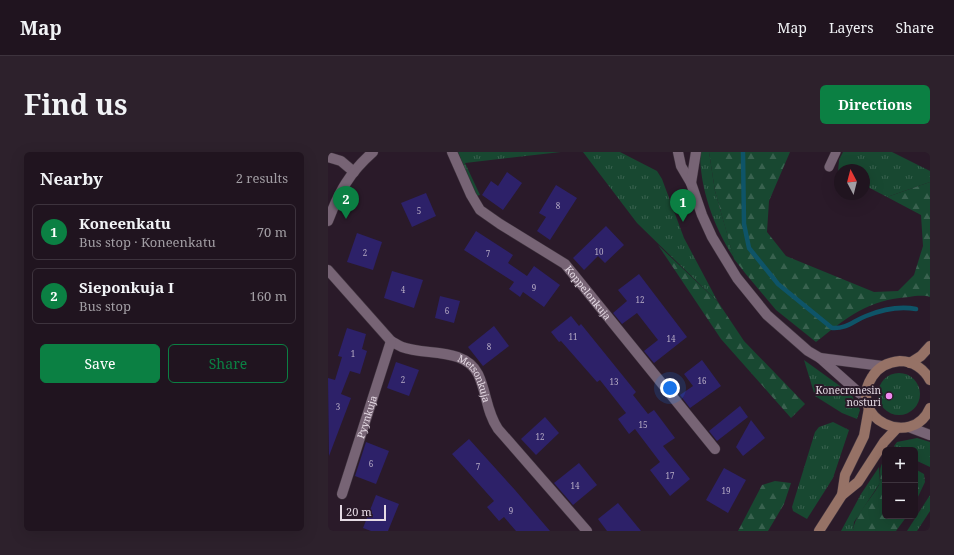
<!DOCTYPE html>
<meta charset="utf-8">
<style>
body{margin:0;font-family:"Noto Serif",serif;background:#2d212c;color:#f1f3f6}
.controls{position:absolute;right:12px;bottom:12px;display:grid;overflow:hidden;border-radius:6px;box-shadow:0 4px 16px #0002}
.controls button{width:36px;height:36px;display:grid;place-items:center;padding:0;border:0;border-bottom:1px solid #3d333d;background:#20141f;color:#f1f3f6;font:20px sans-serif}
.compass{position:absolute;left:506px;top:12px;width:36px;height:36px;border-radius:50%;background:#20141f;box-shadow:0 4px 16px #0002;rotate:353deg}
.scale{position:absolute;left:12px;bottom:10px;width:46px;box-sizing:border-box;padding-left:4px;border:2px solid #e5dae4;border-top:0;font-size:11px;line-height:14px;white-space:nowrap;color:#e5dae4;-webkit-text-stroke:3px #2a1a29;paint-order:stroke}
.you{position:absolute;left:342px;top:236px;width:14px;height:14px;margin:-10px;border:3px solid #fff;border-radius:50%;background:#1a73e8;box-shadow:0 0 0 6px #1a73e833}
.badge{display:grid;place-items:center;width:26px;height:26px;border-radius:50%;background:#0b8043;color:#fff;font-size:13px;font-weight:700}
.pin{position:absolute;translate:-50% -33px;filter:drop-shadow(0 1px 2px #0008)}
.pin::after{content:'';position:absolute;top:21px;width:14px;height:12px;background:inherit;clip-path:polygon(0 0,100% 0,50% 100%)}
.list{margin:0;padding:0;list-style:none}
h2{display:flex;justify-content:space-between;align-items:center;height:52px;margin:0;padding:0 16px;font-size:17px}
h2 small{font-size:13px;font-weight:400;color:#a29ea4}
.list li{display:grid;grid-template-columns:26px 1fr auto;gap:12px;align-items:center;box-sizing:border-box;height:56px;margin:0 8px 8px;padding:0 8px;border:1px solid #3d333d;border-radius:6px}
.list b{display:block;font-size:15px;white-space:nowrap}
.list p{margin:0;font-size:13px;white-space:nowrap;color:#a29ea4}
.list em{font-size:13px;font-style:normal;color:#a29ea4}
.actions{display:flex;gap:8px;padding:12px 16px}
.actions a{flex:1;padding:9px 0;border:1px solid #0b8043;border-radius:6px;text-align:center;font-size:14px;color:#0b8043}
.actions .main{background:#0b8043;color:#fff}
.map{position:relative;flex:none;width:602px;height:379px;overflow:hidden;border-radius:6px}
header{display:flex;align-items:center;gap:24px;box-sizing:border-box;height:56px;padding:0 20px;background:#20141f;border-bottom:1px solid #3d333d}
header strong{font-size:19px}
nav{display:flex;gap:22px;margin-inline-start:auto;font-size:14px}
.intro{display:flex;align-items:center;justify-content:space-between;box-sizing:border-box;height:96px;padding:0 24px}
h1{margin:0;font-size:28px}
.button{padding:10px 18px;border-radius:6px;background:#0b8043;color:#fff;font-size:14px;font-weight:700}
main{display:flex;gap:24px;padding:0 24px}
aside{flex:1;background:#20141f;border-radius:6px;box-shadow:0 4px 16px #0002}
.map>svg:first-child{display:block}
</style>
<header>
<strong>Map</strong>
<nav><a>Map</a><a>Layers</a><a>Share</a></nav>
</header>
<div class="intro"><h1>Find us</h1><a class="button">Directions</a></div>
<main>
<aside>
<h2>Nearby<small>2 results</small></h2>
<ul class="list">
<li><span class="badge">1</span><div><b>Koneenkatu</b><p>Bus stop · Koneenkatu</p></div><em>70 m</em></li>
<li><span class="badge">2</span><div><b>Sieponkuja I</b><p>Bus stop</p></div><em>160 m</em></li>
</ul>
<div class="actions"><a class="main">Save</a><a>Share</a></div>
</aside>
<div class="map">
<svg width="602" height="379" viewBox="0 0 602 379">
<defs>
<pattern id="grass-tufts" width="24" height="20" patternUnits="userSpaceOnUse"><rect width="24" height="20" fill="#184831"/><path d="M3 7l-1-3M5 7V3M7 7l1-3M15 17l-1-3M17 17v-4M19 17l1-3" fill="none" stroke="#39624f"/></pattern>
<pattern id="forest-firs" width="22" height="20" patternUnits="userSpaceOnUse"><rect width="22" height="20" fill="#184831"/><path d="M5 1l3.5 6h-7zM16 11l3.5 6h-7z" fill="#39624f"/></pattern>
</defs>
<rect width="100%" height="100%" fill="#2a1a29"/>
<g fill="url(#grass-tufts)">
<polygon points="130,0 233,0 137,11 152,43 148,44"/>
<polygon points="255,0 292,0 329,19 334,27 356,86 390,150 309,71"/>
<path d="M372,0h9l6,39 19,67c-20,-31 -34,-68 -34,-106z"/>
<polygon points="515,0 564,0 602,19 602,30 559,45 536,33 536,18 512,18 512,21 510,20 511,8"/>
<polygon points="476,208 523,242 532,258 529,267 514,261 487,244"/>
<circle cx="571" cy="242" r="21"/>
<polygon points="505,270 521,278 505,326 479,367 465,359 464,355 487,280 491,275"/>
<polygon points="589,286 602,290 602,315 587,308 587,298 572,298 566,294 569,290"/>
<polygon points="551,315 552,331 526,370 525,379 513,379 533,342"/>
<polygon points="602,343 602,359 589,379 579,379"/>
</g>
<g fill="url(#forest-firs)">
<path d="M381,0h81l-21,49 -2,31 19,24 88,36 24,-1 16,-16 9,-29 -2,-31 -34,-18 43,-15v115c-6,-2 -15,-1 -21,0 -42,3 -61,20 -93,45l-40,-32 -31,-37 -11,-14 -19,-68z"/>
<polygon points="330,93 390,150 416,189 477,252 463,266 393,187"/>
<path d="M557,306v58h22l-11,15h-43c2,-18 18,-31 26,-46 4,-9 -3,-13 6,-27z"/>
<polygon points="587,317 596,322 597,330 587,351"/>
<polygon points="447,329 463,331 456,352 440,379 410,379 434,333"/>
</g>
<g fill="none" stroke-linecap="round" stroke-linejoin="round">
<path stroke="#0e5468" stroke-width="4.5" d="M415,0l1,72 5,24 29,36 54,44c15,1 21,-7 34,-12 15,-6 34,-10 50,-7"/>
</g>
<g fill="#2d2169">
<polygon points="179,20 194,31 175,58 154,43 163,29 170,34"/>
<polygon points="228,33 249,46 222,88 209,79 218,65 211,61"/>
<polygon points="98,41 108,64 84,75 73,51"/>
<polygon points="278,74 296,93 277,111 270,104 256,118 245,106"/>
<polygon points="148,79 185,103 180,111 199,124 206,114 232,133 216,155 195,140 192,145 181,137 186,130 136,98"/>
<polygon points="29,81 54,90 45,118 19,110"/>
<polygon points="64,119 95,128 86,156 56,146"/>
<polygon points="311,122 359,185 326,211 316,199 330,188 309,161 294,172 285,161 299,149 290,138"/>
<polygon points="112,144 132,149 126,171 107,166"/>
<polygon points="243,164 251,174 253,172 308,240 305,243 320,262 326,258 347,286 335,294 362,327 342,344 322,318 332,310 307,277 301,282 290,267 298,261 272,228 269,230 233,189 231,190 223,180"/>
<polygon points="166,174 181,194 155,214 140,195"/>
<polygon points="19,176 38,182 34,197 39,199 32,222 22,219 13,242 23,246 1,304 0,226 7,228 14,205 10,204"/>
<polygon points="374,208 393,234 362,256 352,243 365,234 356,222"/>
<polygon points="68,210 91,218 81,244 59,236"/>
<polygon points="412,254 420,265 389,289 381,279"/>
<polygon points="217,265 231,281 208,303 193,287"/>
<polygon points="423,268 437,286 415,304 408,295"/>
<polygon points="141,287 187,338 222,379 188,379 176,365 171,369 159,355 166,349 124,302"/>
<polygon points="38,290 61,299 48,332 27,324"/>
<polygon points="251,311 269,333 245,353 226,331"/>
<polygon points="396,316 418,328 400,361 378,348"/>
<polygon points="48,343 71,352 60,379 43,379 35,376"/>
<polygon points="290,351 313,379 279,379 270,367"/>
</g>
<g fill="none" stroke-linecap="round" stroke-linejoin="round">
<g stroke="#40343f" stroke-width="10">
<polyline id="service" points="501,15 508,0"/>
</g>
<g stroke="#40343f" stroke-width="11">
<g id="minor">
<path id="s1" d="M124,0l19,43 9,15 20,14 65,40 150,185"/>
<polyline points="0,5 13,9 26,20"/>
<path d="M0,69c11,-29 21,-48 45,-69"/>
<path id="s2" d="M0,118l63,71c3,2 7,4 11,6 24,9 62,0 76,27 9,19 8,37 20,55l89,102"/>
<polyline points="581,275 602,283"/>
<path id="s3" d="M14,342l49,-153"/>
</g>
</g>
<g stroke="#40343f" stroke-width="11">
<g id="tertiary">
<polyline points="350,0 353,14 363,31 374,63 384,85 409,126 439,163 480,199 492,206 538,247"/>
<polyline points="363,31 368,0"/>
<polyline points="492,206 554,214"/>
</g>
</g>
<g stroke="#40343f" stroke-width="11">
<g id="secondary">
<polyline points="582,211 593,204 602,194"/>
<path d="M602,228c-6,-11 -17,-19 -30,-19 -11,1 -22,6 -28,16 -26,41 40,73 58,31"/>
<polyline points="514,343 517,323 536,284 541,256"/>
<polyline points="491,379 514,343 530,330 556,290 569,276"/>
</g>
</g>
<use href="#service" stroke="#776475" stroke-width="9"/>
<use href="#minor" stroke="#776475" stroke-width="10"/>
<use href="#tertiary" stroke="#776475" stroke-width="10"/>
<use href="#secondary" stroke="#967266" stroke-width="10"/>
</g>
<circle fill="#f28af3" stroke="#2a1a29" stroke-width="1.5" cx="561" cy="244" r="4"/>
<g text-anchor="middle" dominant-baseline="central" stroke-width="4" stroke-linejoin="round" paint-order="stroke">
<g font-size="8" fill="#b7acc5">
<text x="230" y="53">8</text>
<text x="91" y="58">5</text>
<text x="271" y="99">10</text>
<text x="37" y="100">2</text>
<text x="160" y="101">7</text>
<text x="206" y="135">9</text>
<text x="75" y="137">4</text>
<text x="312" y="147">12</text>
<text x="119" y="158">6</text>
<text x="245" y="184">11</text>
<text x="343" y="186">14</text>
<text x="161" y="194">8</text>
<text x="25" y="201">1</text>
<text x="75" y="227">2</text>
<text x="374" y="228">16</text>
<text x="286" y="229">13</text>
<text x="10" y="254">3</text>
<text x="315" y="272">15</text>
<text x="212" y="284">12</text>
<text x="43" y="311">6</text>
<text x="150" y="314">7</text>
<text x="342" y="323">17</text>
<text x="247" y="333">14</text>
<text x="398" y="338">19</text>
<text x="183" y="358">9</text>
</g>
<g font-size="10" fill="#e5dae4" stroke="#2a1a29">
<text stroke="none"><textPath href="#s1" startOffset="202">Koppelonkuja</textPath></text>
<text stroke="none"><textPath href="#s2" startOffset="193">Metsonkuja</textPath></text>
<text stroke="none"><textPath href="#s3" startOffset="81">Pyynkuja</textPath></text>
</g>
<g font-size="10" fill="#e5dae4" stroke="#2a1a29" text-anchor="end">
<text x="553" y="238">Konecranesin<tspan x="553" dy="12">nosturi</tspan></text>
</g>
</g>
</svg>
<div class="controls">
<button>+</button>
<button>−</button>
</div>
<svg class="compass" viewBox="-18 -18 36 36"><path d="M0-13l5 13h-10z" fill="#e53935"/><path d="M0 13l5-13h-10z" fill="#a29ea4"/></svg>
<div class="scale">20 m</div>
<div class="you"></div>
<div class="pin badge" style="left:355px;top:70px">1</div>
<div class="pin badge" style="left:18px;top:67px">2</div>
</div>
</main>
